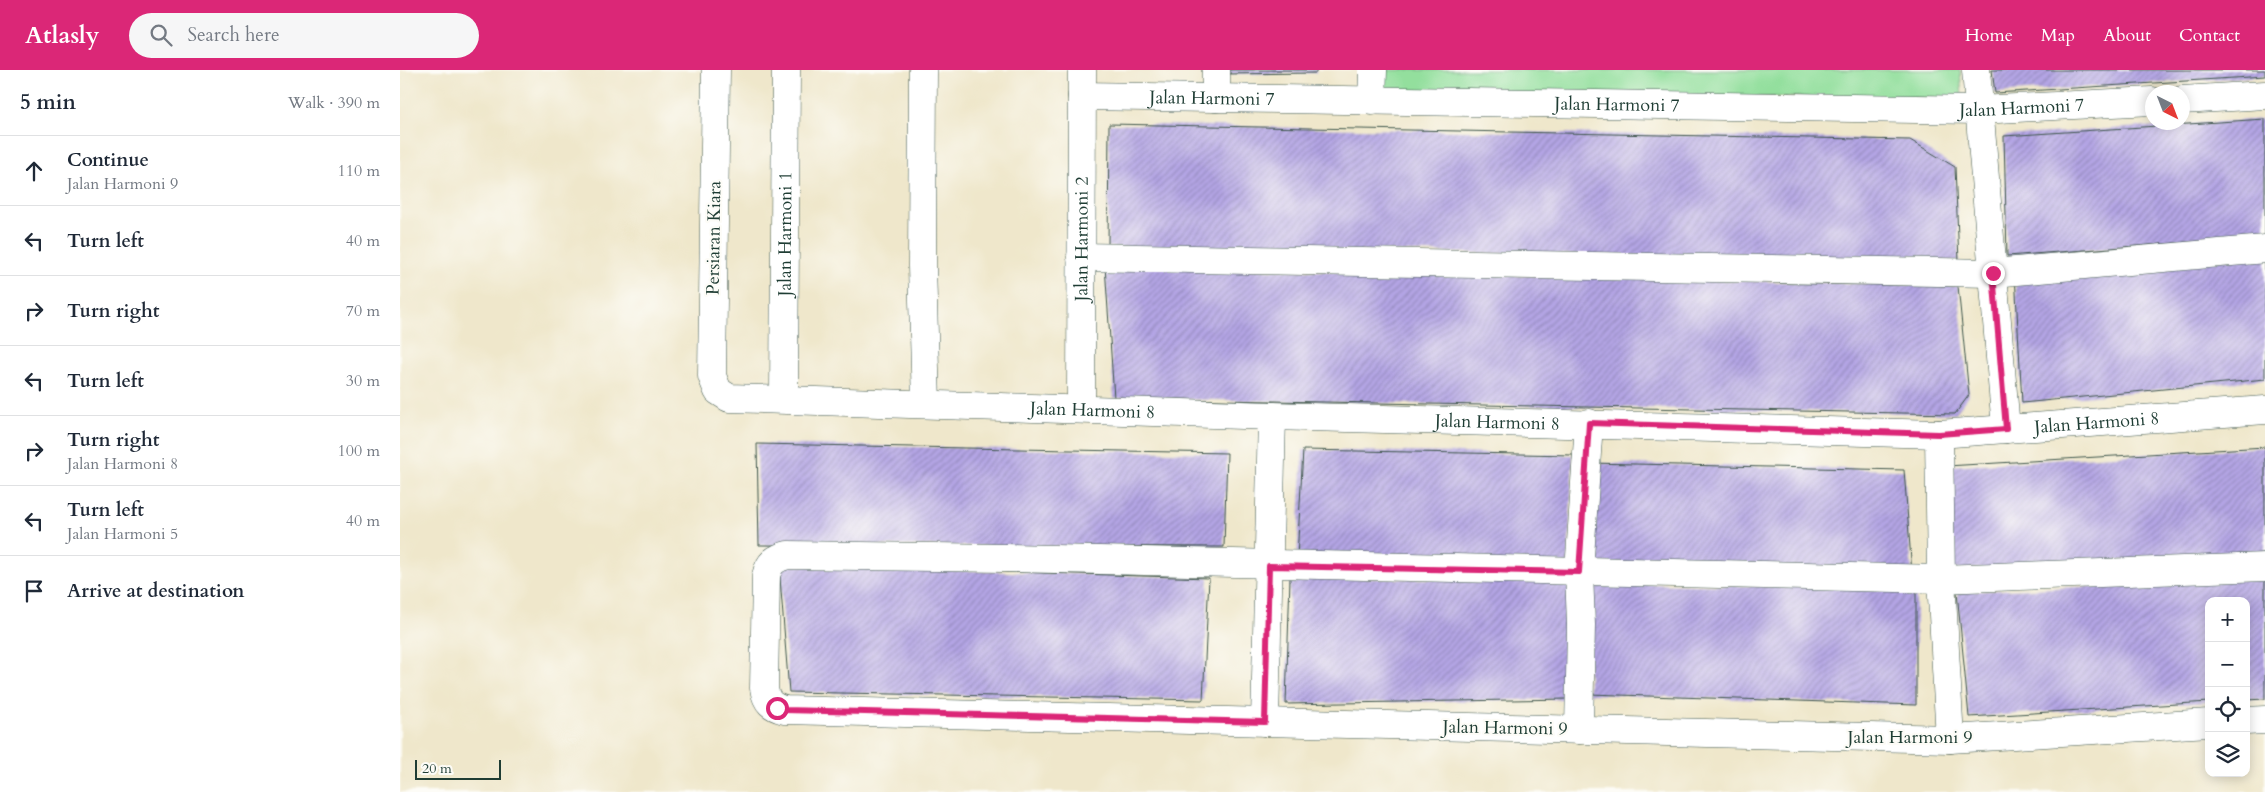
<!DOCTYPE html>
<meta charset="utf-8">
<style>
body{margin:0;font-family:Cardo,serif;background:#f6f6f7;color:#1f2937}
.controls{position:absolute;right:15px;bottom:15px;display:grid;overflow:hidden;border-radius:10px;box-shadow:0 2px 12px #0003}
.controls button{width:45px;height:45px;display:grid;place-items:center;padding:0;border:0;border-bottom:1px solid #e0e1e3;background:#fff;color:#1f2937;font:25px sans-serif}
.compass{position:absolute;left:1745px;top:15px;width:45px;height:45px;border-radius:50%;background:#fff;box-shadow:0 2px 12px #0003;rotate:138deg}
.scale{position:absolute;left:15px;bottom:12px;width:86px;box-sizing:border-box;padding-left:5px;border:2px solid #1f3d34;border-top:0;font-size:14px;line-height:18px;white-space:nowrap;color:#1f3d34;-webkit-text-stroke:4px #fdfcf7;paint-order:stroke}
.stop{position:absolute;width:15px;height:15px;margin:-11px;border:4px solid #db2777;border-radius:50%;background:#fff}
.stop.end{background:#db2777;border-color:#fff;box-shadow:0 1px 5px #0008}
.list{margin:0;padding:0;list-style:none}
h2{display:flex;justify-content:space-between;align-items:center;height:65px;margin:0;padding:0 20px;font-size:21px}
h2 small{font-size:16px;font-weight:400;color:#747a83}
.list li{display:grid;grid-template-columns:32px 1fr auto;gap:15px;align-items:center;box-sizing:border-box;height:70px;padding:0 20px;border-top:1px solid #e0e1e3}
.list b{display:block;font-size:19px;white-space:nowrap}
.list p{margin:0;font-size:16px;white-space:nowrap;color:#747a83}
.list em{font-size:16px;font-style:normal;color:#747a83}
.icon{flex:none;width:28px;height:28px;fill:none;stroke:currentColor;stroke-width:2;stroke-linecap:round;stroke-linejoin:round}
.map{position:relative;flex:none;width:1865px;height:722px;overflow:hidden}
header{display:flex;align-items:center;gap:30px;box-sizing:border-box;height:70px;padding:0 25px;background:#db2777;color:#fff}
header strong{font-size:24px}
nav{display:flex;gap:28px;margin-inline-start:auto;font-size:18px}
.search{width:350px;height:45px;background:#f6f6f7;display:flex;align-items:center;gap:12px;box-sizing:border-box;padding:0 18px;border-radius:28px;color:#747a83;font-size:19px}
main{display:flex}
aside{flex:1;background:#fff}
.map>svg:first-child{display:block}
</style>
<header>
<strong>Atlasly</strong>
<div class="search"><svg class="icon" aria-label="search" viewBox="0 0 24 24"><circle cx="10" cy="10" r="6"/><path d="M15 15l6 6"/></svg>Search here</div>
<nav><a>Home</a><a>Map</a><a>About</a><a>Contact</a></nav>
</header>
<main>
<aside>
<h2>5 min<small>Walk · 390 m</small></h2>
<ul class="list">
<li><svg class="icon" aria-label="ahead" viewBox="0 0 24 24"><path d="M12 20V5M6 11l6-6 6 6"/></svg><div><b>Continue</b><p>Jalan Harmoni 9</p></div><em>110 m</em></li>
<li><svg class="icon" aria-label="left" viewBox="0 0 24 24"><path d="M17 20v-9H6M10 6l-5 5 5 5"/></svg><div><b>Turn left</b></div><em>40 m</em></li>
<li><svg class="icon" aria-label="right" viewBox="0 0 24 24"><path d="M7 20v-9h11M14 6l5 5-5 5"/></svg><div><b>Turn right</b></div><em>70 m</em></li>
<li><svg class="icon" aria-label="left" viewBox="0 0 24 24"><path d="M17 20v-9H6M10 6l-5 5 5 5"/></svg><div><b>Turn left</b></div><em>30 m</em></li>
<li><svg class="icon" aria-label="right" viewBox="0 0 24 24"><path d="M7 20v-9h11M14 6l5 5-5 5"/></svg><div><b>Turn right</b><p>Jalan Harmoni 8</p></div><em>100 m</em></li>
<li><svg class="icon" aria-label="left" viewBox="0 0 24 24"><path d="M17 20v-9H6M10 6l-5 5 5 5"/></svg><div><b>Turn left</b><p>Jalan Harmoni 5</p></div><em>40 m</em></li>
<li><svg class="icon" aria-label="arrive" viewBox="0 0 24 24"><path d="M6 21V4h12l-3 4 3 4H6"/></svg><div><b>Arrive at destination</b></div></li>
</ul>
</aside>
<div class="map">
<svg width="1865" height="722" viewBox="0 0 1865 722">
<defs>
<pattern id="building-hatch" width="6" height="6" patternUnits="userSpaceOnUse" patternTransform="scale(1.25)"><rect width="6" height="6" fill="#b4a5e5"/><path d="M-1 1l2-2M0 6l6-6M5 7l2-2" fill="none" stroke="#9288ba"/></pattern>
</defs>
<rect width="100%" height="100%" fill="#fdfcf7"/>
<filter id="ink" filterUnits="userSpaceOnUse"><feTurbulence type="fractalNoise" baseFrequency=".02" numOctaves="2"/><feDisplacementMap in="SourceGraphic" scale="10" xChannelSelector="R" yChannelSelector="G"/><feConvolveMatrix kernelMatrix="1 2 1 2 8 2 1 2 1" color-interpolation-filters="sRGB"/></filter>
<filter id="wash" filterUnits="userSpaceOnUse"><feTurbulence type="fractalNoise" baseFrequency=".0096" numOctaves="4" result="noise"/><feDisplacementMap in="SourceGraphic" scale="20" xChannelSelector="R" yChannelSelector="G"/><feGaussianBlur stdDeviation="1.12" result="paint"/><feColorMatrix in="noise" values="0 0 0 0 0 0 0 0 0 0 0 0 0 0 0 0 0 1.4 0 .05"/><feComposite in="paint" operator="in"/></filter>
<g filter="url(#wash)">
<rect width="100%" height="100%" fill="#efe7cb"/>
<polygon fill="#93df9d" stroke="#598e68" points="966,0 1560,0 1562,28 966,25"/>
<g id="blocks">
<g fill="url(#building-hatch)">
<polygon points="824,0 916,0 916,3 823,4"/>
<polygon points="1592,0 1865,0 1865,6 1595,23"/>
<polygon points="1865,49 1865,166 1607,186 1604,66"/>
<polygon points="709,54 1510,70 1555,97 1559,191 708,177"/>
<polygon points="1865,186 1865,309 1622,333 1615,204"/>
<polygon points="705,196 1558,216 1569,325 1555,344 714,328"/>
<polygon points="357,374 827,383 824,477 359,475"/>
<polygon points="1865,377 1865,483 1548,500 1547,396"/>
<polygon points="903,380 1173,385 1168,495 897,488"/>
<polygon points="1189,393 1504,400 1512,503 1190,493"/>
<polygon points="379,495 809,508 803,630 389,622"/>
<polygon points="890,508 1171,510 1168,629 886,634"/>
<polygon points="1865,509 1865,629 1846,630 1846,531 1809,531 1809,632 1569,647 1557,522"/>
<polygon points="1187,513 1516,519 1516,635 1189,624"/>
</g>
</g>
</g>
<g filter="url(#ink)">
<use href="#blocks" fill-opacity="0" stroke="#3e564b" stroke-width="1"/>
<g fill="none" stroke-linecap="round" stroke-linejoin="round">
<g stroke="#3e564b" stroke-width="29">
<g id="minor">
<path id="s1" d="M316,0l-4,306 6,15 11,7 543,18 667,18 326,-24"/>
<polyline points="523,0 522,196 526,333"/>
<polyline points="1576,0 1606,359"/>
<path id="s2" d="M682,26l897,14 173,-9"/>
<polyline points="816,28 816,0"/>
<polyline points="1782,30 1865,25"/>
<polyline points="972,31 973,0"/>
<polyline points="681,187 1593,203 1865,179"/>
<path id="s3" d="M384,329l2,-329"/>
<path id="s4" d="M681,338l1,-338"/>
<polyline points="1539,364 1541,509 1550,669"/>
<polyline points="1846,651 1865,650"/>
<polyline points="865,652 872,346"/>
<path d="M1809,653l-259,16 -1165,-29c-13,-3 -19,-8 -21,-22l2,-112c3,-13 9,-18 22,-21l218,3 935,21 324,-12"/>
<polyline points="1179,660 1181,555 1179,502 1189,353"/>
</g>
</g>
<use href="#minor" stroke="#fff" stroke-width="28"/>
</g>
</g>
<g fill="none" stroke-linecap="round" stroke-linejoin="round" filter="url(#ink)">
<polyline stroke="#db2777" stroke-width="6" points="377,638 385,640 865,652 869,496 1179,502 1189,353 1539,364 1606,359 1593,203"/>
</g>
<g text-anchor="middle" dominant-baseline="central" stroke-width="4.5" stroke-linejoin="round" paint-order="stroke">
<g font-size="18" fill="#1f3d34" stroke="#fdfcf7">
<text stroke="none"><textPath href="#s2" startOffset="130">Jalan Harmoni 7</textPath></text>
<text stroke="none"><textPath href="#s2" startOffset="535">Jalan Harmoni 7</textPath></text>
<text stroke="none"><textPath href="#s2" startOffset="940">Jalan Harmoni 7</textPath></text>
<text stroke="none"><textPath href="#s3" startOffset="165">Jalan Harmoni 1</textPath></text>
<text transform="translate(314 168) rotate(-89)">Persiaran Kiara</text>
<text stroke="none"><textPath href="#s4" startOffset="169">Jalan Harmoni 2</textPath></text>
<text stroke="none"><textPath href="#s1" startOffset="699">Jalan Harmoni 8</textPath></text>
<text stroke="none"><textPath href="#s1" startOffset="1104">Jalan Harmoni 8</textPath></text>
<text stroke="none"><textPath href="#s1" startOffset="1704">Jalan Harmoni 8</textPath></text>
<text transform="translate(1105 658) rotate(1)">Jalan Harmoni 9</text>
<text x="1510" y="667">Jalan Harmoni 9</text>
</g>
</g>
</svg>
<div class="controls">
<button>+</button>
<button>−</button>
<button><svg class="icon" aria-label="locate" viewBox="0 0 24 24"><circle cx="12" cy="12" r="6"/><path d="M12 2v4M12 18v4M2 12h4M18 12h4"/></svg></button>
<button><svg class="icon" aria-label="layers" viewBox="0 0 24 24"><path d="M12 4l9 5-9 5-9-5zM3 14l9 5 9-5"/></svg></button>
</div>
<svg class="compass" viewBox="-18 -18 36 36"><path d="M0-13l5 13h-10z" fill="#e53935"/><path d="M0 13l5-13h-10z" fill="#747a83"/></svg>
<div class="scale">20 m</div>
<div class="stop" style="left:377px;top:638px"></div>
<div class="stop end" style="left:1593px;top:203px"></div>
</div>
</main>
